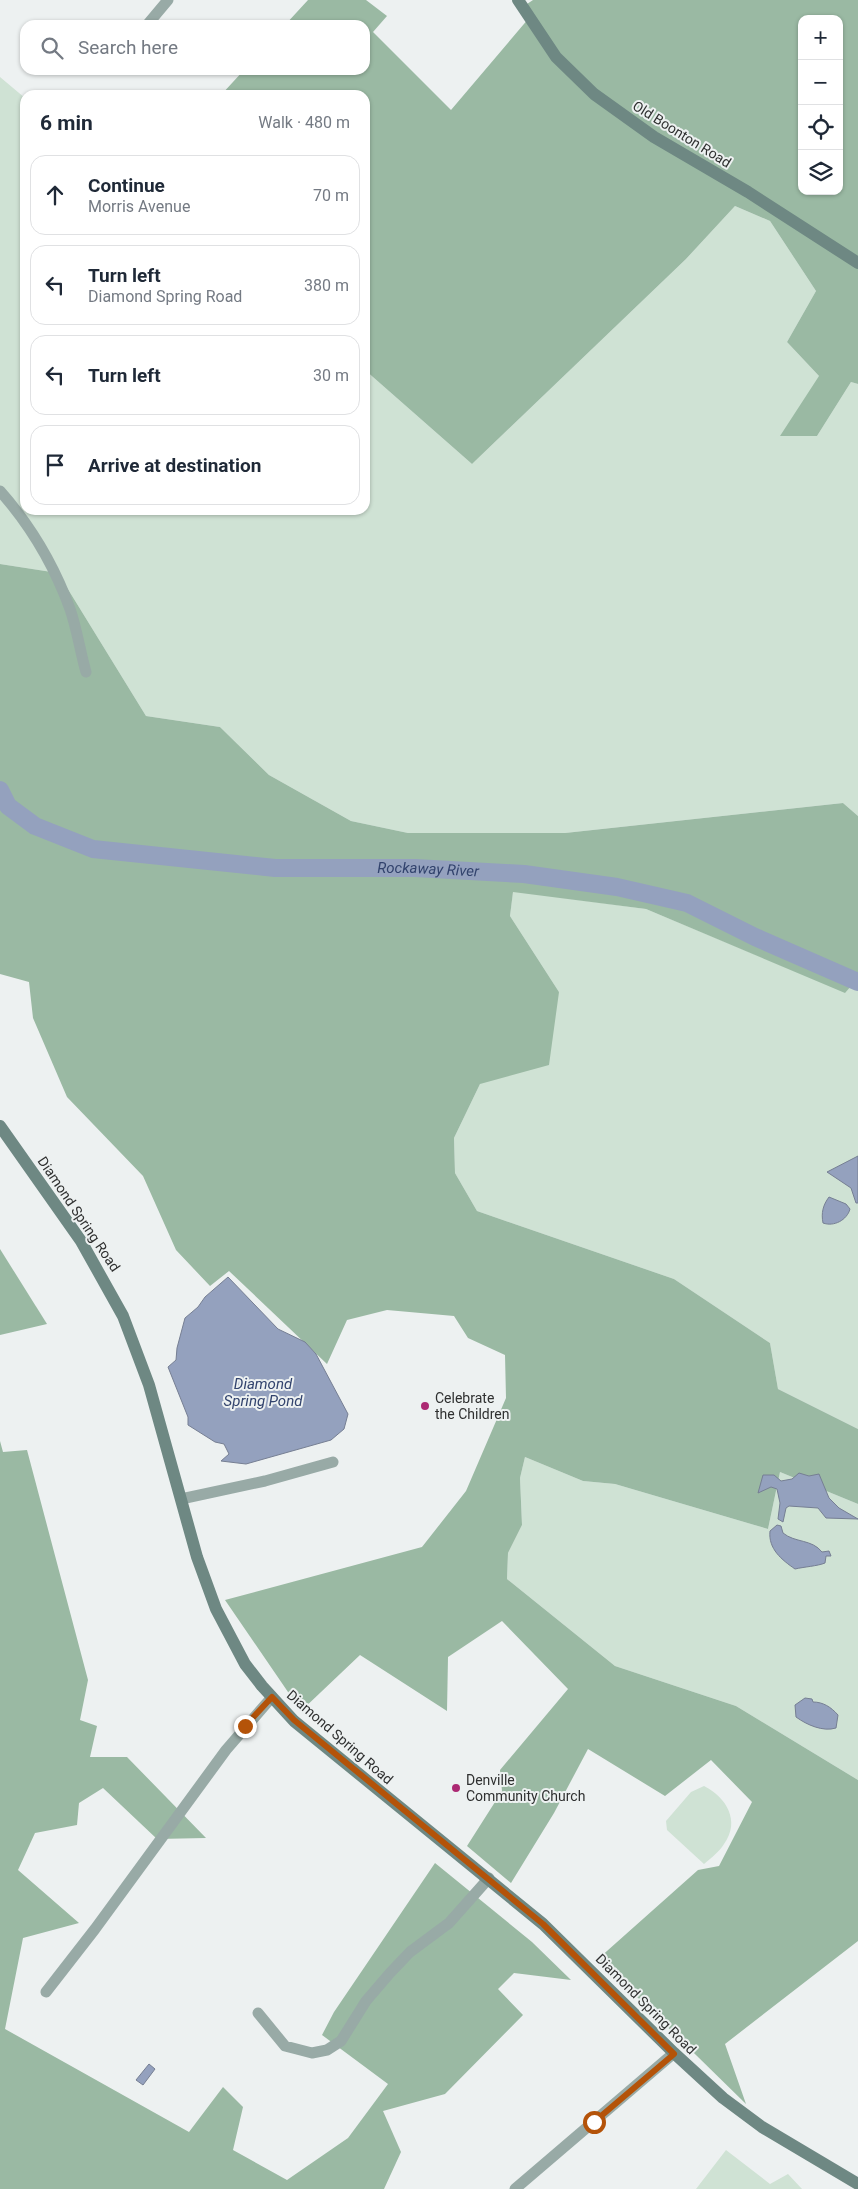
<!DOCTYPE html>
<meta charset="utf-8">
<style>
body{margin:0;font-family:Roboto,sans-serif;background:#f6f6f7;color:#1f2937}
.controls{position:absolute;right:15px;top:15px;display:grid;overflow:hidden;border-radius:10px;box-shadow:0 1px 4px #0004}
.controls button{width:45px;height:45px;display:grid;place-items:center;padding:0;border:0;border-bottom:1px solid #e0e1e3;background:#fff;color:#1f2937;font:25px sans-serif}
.stop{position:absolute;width:15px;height:15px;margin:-11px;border:4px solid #b45309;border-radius:50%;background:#fff}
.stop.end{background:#b45309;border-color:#fff;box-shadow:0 1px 5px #0008}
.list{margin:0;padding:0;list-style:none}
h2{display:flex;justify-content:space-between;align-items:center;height:65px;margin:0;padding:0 20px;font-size:21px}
h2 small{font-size:16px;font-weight:400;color:#747a83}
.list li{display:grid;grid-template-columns:32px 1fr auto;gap:15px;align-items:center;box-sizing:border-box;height:80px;margin:0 10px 10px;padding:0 10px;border:1px solid #e0e1e3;border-radius:15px}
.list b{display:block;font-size:19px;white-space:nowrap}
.list p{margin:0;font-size:16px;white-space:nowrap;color:#747a83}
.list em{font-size:16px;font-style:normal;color:#747a83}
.icon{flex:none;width:28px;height:28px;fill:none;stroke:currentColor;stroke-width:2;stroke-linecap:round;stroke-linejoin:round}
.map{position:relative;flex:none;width:858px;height:2189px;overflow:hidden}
.search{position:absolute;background:#fff;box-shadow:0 1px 4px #0004;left:20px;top:20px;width:350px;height:55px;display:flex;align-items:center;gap:12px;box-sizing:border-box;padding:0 18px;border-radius:15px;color:#747a83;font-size:19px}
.panel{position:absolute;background:#fff;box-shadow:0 1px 4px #0004;left:20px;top:90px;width:350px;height:425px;border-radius:15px}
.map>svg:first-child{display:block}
</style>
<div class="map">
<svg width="858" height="2189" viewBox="0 0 858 2189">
<rect width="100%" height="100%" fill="#edf1f1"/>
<g fill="#cfe2d4">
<polygon points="0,77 25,98 25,510 365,510 365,370 472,464 686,259 735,206 770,221 816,291 787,342 819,376 817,436 851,382 858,384 858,816 843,803 565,833 408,833 351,821 269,775 220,727 146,716 58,573 0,564"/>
<polygon points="513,891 646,909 845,992 858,978 858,1429 778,1389 770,1343 674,1279 477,1211 455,1173 454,1138 480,1084 559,992 510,916"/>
<polygon points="525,1457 583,1481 615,1484 768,1529 780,1472 858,1504 858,1780 736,1706 615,1666 507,1579 508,1553 522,1525 520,1478"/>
<path d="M704,1786c22,11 37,35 20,58 -5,8 -13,14 -20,20l-37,-34 -1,-9 25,-29z"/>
<polygon points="726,2150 770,2184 788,2174 802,2189 696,2189"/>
</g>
<g fill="#9ab9a3" fill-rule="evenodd">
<path d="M308,0h58l21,16 -14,16 78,78 78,-92 -5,-12 9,-6h325v384l-7,-2 -34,54h-37l39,-60 -32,-34 29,-51 -46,-70 -35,-15 -49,53 -214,205 -107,-94v-275h-144l23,-25h121v-45h-80zM802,19h37v172h-37z"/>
<polygon points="0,564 58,573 146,716 220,727 269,775 351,821 408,833 565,833 843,803 858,816 858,978 845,993 646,909 513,892 510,916 559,992 549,1065 480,1084 454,1138 455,1173 477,1211 674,1279 770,1343 778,1389 858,1429 858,1504 780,1472 768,1529 615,1484 583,1481 525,1457 520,1478 522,1525 508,1553 507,1579 615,1666 736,1706 858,1780 858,1941 725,2044 746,2104 598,1959 698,1870 719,1866 752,1802 711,1760 665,1796 588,1749 554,1813 511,1883 467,1846 502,1791 500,1770 568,1689 502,1621 448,1657 447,1711 360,1655 301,1711 225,1600 422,1547 466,1491 506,1398 505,1355 468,1338 454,1316 387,1310 347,1320 327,1364 229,1271 210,1286 176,1250 143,1176 67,1097 33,1018 29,982 0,974"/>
<polygon points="0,1249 47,1324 0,1335"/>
<polygon points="0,1441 3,1452 27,1450 88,1680 80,1720 97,1726 90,1757 127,1757 206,1838 157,1839 103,1788 79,1803 77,1825 35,1833 18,1870 79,1923 23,1938 5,2029 189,2132 223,2087 243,2107 233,2150 287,2180 348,2138 388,2084 322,2035 334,2012 435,1863 532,1942 571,1980 514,1973 498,1989 523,2015 445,2094 383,2111 401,2152 384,2189 0,2189"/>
</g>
<g fill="#94a1be" stroke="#767f93">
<polygon points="858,1156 858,1203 856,1203 851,1188 827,1172"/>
<path d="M829,1197l17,7 4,5c-3,11 -16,18 -27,14 -2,-10 0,-18 6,-26z"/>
<polygon points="228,1277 278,1329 305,1342 316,1354 348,1414 344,1429 331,1440 246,1464 221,1461 229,1454 224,1444 215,1442 188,1425 188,1417 168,1367 176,1360 177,1348 185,1318 198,1307 205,1297"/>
<polygon points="799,1473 809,1476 819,1474 829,1498 839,1508 858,1519 826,1518 818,1508 789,1506 786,1508 783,1522 778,1519 780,1503 777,1489 771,1487 758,1493 763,1475 774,1475 781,1481 792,1479"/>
<path d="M777,1525l4,1 2,7c12,10 29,6 39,19l7,-1 2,5h-5l-1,7c-7,3 -22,4 -30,6 -13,-9 -27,-20 -25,-38z"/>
<path d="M805,1698l7,1 1,3c10,0 18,5 25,13l-2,13c-13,4 -29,-3 -40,-11l-1,-12z"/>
<polygon points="149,2064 155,2069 143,2085 136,2080"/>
</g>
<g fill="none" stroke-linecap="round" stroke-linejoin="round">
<path stroke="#94a1be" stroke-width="18" id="s1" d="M0,790l8,16 27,20 58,23 182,19h140l109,6 93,13 70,16 68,34 103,45"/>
<g stroke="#98aaa6" stroke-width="11">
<polyline points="147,25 168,0"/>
<path d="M0,491c31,35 54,74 70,118 7,20 10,42 16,63"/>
<polyline points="181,1499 265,1481 333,1462"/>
<polyline points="46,1992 95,1929 226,1750 272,1697"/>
<polyline points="258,2013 285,2046 312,2053 327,2050 341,2041 366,2001 390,1973 410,1952 449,1923 489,1878"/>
<polyline points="515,2189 674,2053"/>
</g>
<g stroke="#6e8883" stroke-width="12">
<polyline points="518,0 556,57 594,94 654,137 748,192 858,263"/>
<polyline points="0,1126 81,1241 123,1316 149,1385 197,1557 216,1609 245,1664 262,1686 294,1721 543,1924 674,2053 723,2098 762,2127 858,2184"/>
</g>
</g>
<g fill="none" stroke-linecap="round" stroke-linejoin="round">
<polyline stroke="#b45309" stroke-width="6" points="245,1726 272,1697 294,1720 543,1924 674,2054 594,2122"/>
</g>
<g fill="#ac2973" stroke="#edf1f1" stroke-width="2">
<circle cx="425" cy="1406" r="5"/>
<circle cx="456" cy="1788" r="5"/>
</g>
<g text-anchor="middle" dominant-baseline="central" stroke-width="4" stroke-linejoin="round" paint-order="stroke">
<g font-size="14" fill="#2f3030" stroke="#edf1f1">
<text transform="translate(682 134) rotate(32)">Old Boonton Road</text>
<text transform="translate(79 1214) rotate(56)">Diamond Spring Road</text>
<text transform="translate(340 1737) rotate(41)">Diamond Spring Road</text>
<text transform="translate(646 2004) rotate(45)">Diamond Spring Road</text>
</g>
<g font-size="14" fill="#2f3030" stroke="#edf1f1" text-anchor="start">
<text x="435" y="1398">Celebrate<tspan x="435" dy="16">the Children</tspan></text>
<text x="466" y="1780">Denville<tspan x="466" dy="16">Community Church</tspan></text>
</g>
<g font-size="15" font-style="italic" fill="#32436d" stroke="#edf1f1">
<text stroke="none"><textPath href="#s1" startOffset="450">Rockaway River</textPath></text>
<text x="263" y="1384">Diamond<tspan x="263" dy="17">Spring Pond</tspan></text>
</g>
</g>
</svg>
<div class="controls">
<button>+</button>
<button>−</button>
<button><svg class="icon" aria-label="locate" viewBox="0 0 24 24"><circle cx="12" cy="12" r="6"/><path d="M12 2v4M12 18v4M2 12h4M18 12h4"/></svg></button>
<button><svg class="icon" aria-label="layers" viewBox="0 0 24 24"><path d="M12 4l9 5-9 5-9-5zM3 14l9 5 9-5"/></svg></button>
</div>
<div class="stop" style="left:594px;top:2122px"></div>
<div class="stop end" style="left:245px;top:1726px"></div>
<div class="search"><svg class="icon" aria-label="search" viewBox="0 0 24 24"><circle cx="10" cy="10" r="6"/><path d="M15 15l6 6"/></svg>Search here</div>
<section class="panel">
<h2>6 min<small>Walk · 480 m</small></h2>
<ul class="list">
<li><svg class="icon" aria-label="ahead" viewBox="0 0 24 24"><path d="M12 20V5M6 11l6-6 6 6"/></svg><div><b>Continue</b><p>Morris Avenue</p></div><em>70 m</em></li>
<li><svg class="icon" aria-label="left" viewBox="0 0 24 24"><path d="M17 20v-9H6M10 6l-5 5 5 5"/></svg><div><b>Turn left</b><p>Diamond Spring Road</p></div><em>380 m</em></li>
<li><svg class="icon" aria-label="left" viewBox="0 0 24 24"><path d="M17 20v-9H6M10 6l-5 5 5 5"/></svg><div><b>Turn left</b></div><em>30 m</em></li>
<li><svg class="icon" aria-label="arrive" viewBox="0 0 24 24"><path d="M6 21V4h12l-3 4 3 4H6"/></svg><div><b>Arrive at destination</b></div></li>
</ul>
</section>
</div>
